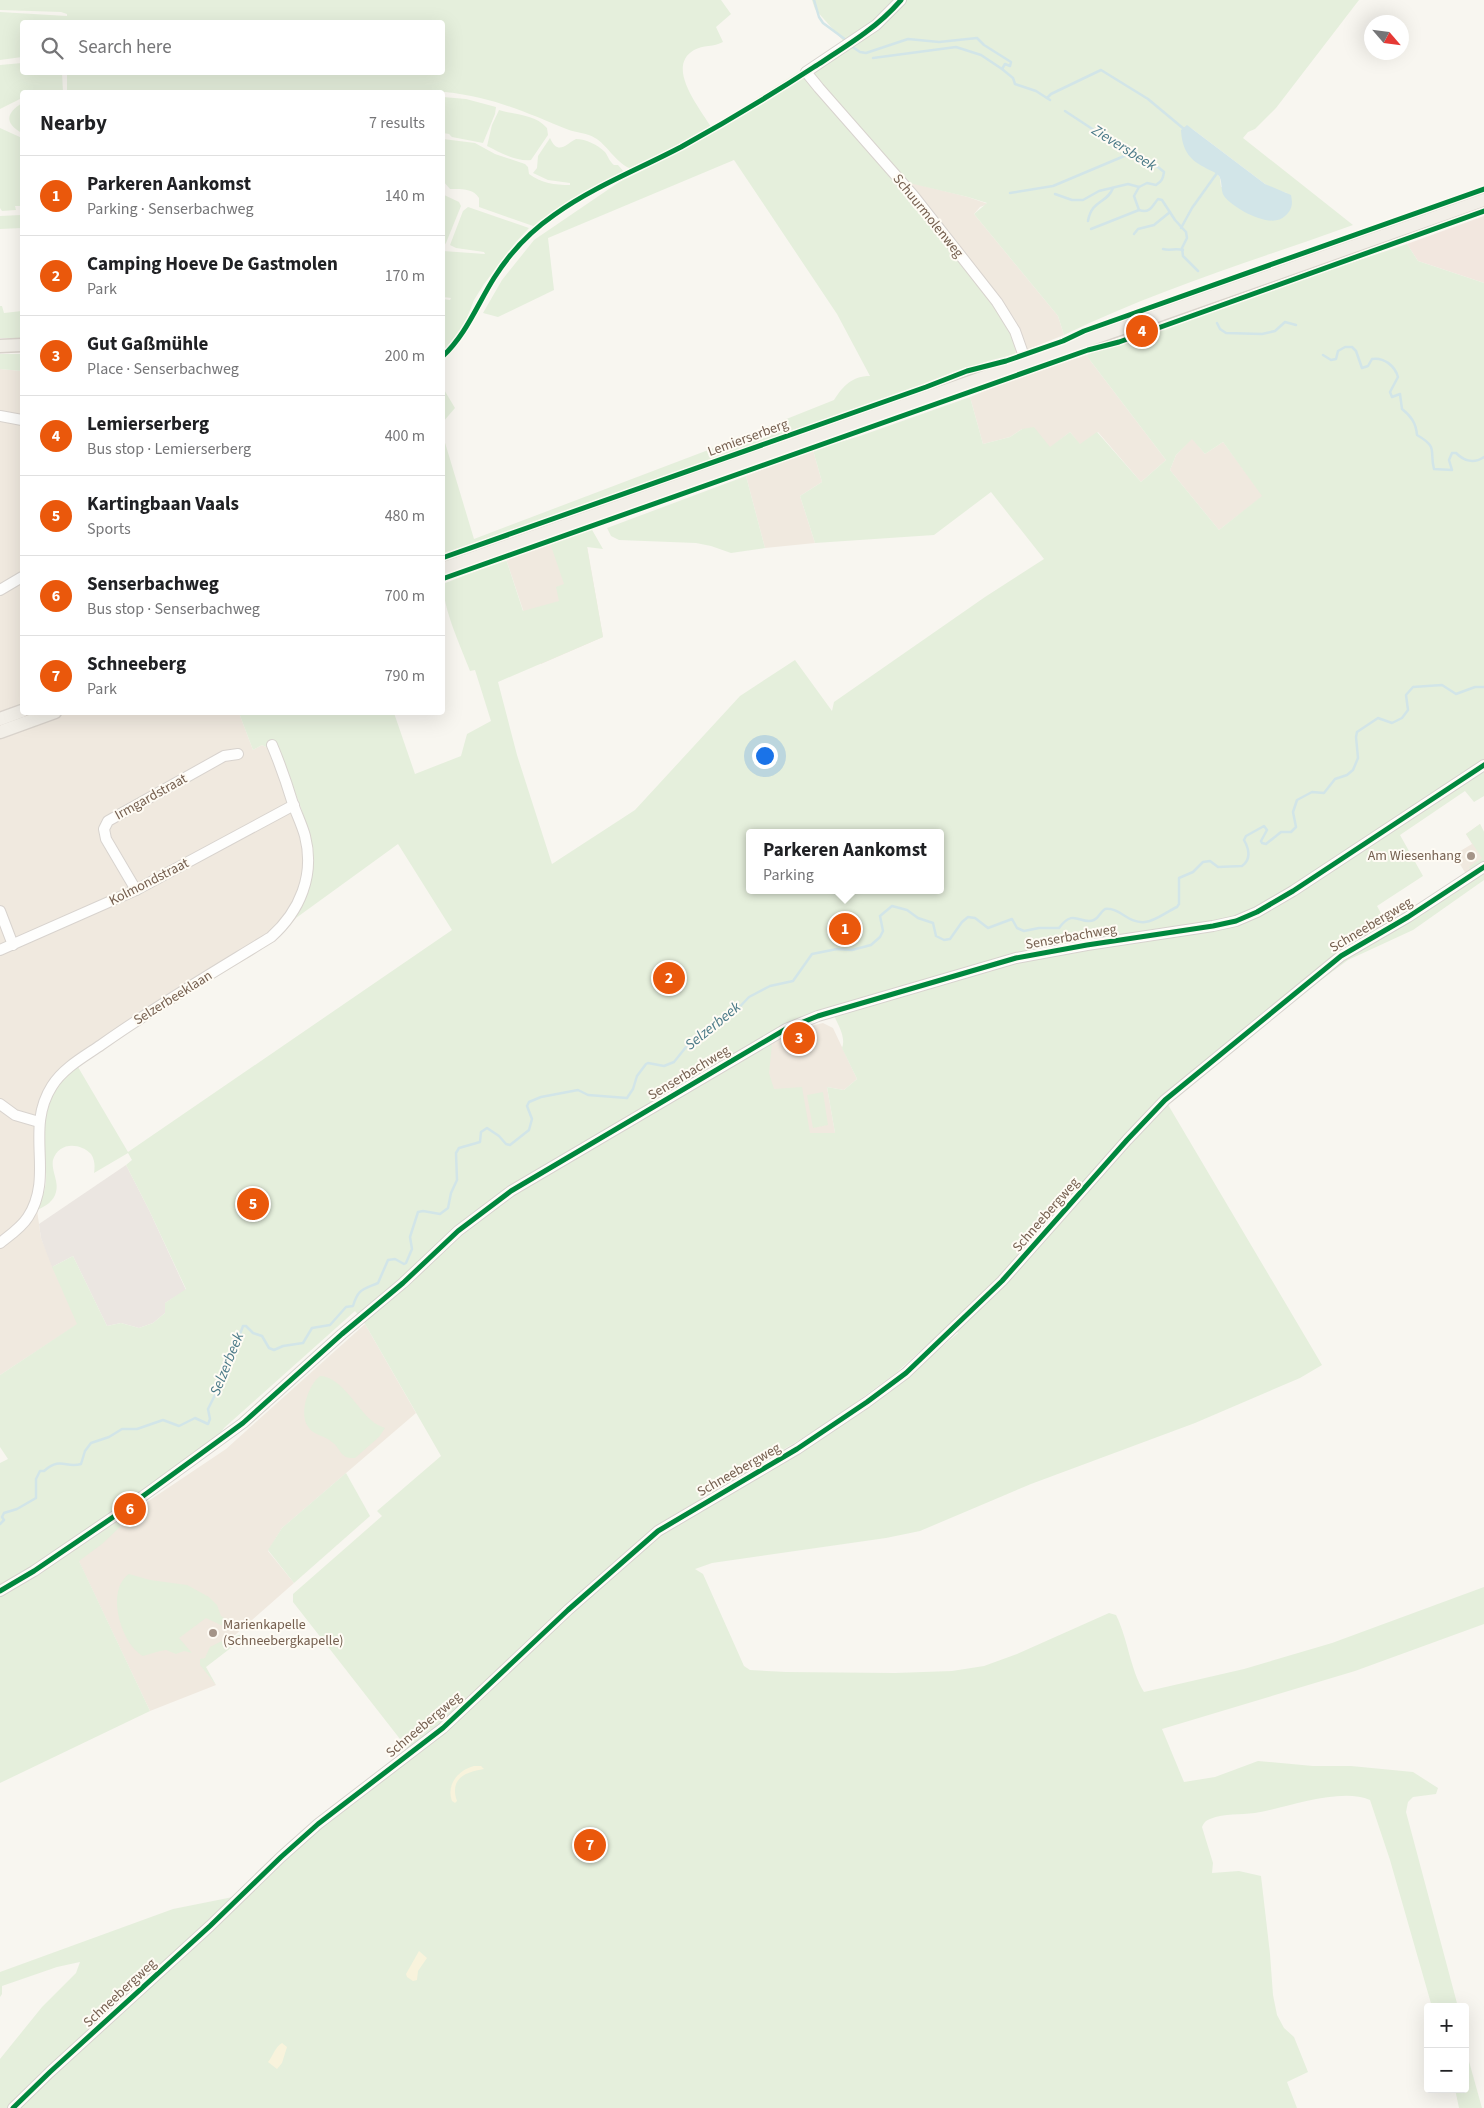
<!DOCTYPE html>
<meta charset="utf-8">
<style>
body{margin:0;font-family:"Source Sans 3",sans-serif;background:#f2f2f2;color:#202124}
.controls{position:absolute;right:15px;bottom:15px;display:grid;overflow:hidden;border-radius:5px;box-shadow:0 5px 20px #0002}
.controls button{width:45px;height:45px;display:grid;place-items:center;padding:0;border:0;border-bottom:1px solid #e0e0e0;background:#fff;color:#202124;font:25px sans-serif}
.compass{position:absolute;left:1364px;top:15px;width:45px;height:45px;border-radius:50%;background:#fff;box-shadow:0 5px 20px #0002;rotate:118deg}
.you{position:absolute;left:764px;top:755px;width:18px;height:18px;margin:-12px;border:4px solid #fff;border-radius:50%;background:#1a73e8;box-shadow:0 0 0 8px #1a73e833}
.badge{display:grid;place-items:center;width:32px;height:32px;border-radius:50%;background:#ea580c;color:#fff;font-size:16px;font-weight:700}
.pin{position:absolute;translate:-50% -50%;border:2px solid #fff;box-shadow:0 1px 5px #0006}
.popup{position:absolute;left:746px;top:829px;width:198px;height:65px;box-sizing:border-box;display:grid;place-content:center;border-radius:5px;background:#fff;filter:drop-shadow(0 1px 4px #0005);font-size:16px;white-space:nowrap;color:#757577}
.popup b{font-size:19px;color:#202124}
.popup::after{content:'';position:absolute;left:50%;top:100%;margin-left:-10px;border:10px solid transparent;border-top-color:#fff}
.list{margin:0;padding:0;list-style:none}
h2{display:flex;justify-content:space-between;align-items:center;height:65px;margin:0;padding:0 20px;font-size:21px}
h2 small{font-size:16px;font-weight:400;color:#757577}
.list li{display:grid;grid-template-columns:32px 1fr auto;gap:15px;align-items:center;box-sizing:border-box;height:80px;padding:0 20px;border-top:1px solid #e0e0e0}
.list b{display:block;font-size:19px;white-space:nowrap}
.list p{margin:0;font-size:16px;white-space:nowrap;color:#757577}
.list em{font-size:16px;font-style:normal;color:#757577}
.icon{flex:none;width:28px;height:28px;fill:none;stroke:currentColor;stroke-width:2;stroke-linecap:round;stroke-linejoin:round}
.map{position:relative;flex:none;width:1484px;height:2108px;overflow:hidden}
.search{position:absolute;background:#fff;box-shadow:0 5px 20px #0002;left:20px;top:20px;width:425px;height:55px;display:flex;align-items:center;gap:12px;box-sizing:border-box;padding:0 18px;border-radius:5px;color:#757577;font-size:19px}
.panel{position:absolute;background:#fff;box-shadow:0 5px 20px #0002;left:20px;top:90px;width:425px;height:625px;border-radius:5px}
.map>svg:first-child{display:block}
</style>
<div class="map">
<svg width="1484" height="2108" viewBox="0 0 1484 2108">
<rect width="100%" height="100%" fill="#f8f6f0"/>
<g fill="#f0e9df">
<polygon points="900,180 968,197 988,204 980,207 974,214 1058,316 1064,335 1016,354 1012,336"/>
<polygon points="1086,355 1166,460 1141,482 1098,432 1080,445 1070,432 1050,448 1022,429 1010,437 983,444 970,397 1026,374"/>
<polygon points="0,369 22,371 22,712 239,713 253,750 262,745 280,754 306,828 310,878 309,889 296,918 283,933 250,957 148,1018 70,1073 45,1154 44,1191 37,1210 41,1238 78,1324 0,1375"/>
<polygon points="1192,438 1205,454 1223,442 1263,496 1219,530 1170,470 1176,455"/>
<polygon points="813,450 822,482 800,496 815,543 765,548 746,476"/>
<polygon points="550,543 587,546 603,637 541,664 506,559"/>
<polygon points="1480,824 1484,832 1484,862 1466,874 1458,861 1461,859 1457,853 1472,844 1466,834"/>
<polygon points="823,1023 833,1028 857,1079 844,1090 827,1087 835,1133 810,1133 770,1106 759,1048 786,1032"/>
<polygon points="365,1324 416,1413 282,1528 268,1551 294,1583 201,1665 216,1685 150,1711 74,1551 226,1449"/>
</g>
<polygon fill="#f2e7df" points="1484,216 1484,283 1418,261 1407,244"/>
<polygon fill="#ebe6e1" points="126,1165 149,1210 186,1290 165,1303 165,1313 153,1323 139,1328 121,1323 107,1326 73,1256 52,1267 41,1238 39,1224"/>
<g fill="#e5efdc" fill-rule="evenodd">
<path d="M0,0h721l10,14 -15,13 7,15c-9,5 -20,3 -29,8 -29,17 6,58 17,77l134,-84 -30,-34 -3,-9h81l-26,28 -18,13 31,-13 26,-28h453l-83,108 -21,21 -7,3 -5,6 110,87c-97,35 -197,65 -289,110l-6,-19 -84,-102 13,-11 -19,-6 -67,-16 101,135 10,20 4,18 -28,7 -171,63 -374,130v-118l31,103 250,-95 110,-44c9,-14 18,-24 36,-24l-33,-62 -103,-154 -186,78 6,52 -56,27 -15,-4 19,-33 32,-40 97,-66 48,-24 -1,-4 -45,22h-4c-13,-6 -24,-25 -34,-30 -8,-5 -17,-5 -26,-8 -44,-18 -76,-33 -124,-38h-378v-19l375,-1v-50h-420v35l-22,3v-48l67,4v-2l-6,-2 -61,-2zM1191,128l74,56 8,5 14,4 -66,-6 -1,-9z"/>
<polygon points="22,63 22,72 62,73 63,92 22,92 22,98 0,109 0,65"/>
<polygon points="443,97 466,99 496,107 495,114 483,143 452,137 449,134 443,133"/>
<path d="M22,103v30c-18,-10 -16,-20 0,-30z"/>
<path d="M499,110c16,5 36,4 48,18l1,7 -17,25c-14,2 -32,-8 -44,-14l5,-21z"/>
<polygon points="0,128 22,138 22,206 15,206 16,210 2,211 0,208"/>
<path d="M550,138c8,18 16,6 26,1 10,0 22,6 29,13 3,4 4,9 9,13h4l7,8 -60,33 -29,21 -57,-20v-9c-6,-10 -18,-9 -29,-9l-7,-8v-42l32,4 20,11 30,10 3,3 1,7c12,9 26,11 41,11v-2l-22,-3 -15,-7 4,-5 1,-12z"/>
<polygon points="442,194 459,202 461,206 446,243 443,247"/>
<polygon points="468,207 529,228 516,242 484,284 474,300 465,323 443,352 443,299 450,300 451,298 443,297 443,251 485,254 484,252 456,248 450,245 463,211"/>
<polygon points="21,215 22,228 0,229 0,216"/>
<path d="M1407,244l11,17 66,22v513l-10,6 -9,-11 -65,44 23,41 -46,30 9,16c-34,21 -64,43 -94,68l5,6 -130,107 155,262 -22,13 -105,45 -164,61 -111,47 -34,7 -174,25 -17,6 8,5 41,92 6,4 36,2 109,1 57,-2 32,-5 33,-12 92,-41 7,2c12,24 14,54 28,77l100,-23 88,-26 152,-56v37l-129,47 -193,58 22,53 31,-5 43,-16 55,5h38l62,6 25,16 -2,6 -23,3 -5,5 -2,10 52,195h-26l-42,-147 -20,-60c-30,-13 -84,8 -115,13 -15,2 -30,0 -45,6 -5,2 -6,4 -8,8l11,36 -1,10 27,-2 22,5 9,78 3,41 4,20 7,13 10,9 14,35 -21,10 10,26h-1297v-49l42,-52 34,-34 4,-11 -23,5 -55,19v8l-2,3v-25l173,-63 65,-13 5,3 39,-41 37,-31 125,-95 113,-110 100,-87 97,-60 46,-23 87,-58 71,-61 -8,-9 -54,49 -68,50 -161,96 -26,20 -84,75 -118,113 -28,22 -4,-1 -114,-146v-8l89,-78 -5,-5 64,-55 -76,-132 -10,-13 -131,117 -10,15 -182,126 -32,18v-124l8,-4 -8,-12v-72l77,-51 -25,-57 21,-11 34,70 14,-3 18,5 14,-5 12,-10v-10l21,-14 -37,-79 -23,-45 6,-5 -4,-7 -34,20c1,-6 1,-13 -3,-19 -11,-12 -33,-12 -38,6 -2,11 6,21 3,32 -2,9 -10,14 -19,18 2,-6 5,-12 7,-18 5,-18 0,-37 -2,-55 -2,-29 14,-54 36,-70l50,85 324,-222 -54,-86 -102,74c4,-9 9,-19 12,-29 14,-45 -13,-94 -28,-135l-18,-9 -9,5 -14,-37h155l21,61 46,-18 6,-22 24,-13 -16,-51 -5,1c-9,-24 -27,-62 -27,-87l63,-25 17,52 36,-10 -3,-14 8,-3 -14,-41 41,-15 12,21 -16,-2 16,90 -105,45 19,73 35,109 83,-54 105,-114 55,-36 37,51 2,-9 151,-105 59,-38 -53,-67 -57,43 -119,8 -15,-47 22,-14 -9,-32 47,-14 110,-39 13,47 27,-7 12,-8 12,-2 16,20 20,-15 10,12 17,-12 44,50 25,-22 -80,-105 175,-62zM1192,439l13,15 18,-12 39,54 -43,34 -49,-60 6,-15zM750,833h190v57h-190zM831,1009c4,11 16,27 11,39l15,31 -13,11 -17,-3 8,46h-25l-8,-46 -28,2 -5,-16 3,-28 -8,-1 -5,3 -1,-8 27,-15z"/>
<polygon points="0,306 2,306 4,313 22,311 22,338 0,338"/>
<polygon points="0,354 22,354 22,371 0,369"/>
<polygon points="443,388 455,408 443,422 442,422"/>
<polygon points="746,476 765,548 731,553 711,546 696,543 619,540 611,536 607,528"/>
<polygon points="1480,824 1484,832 1484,862 1471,870 1469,867 1482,858 1466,834"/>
<polygon points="1484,870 1484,880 1413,930 1348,960 1306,991 1306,987 1314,979"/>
<polygon points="823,1092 828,1125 813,1128 807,1095"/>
<path d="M320,1376c20,0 37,32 51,44 4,4 9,6 14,8l-6,9 -24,21c-15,1 -13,-8 -23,-16 -6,-6 -17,-6 -23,-14 -11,-13 -1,-43 11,-52z"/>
<polygon points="346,1473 370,1516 294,1583 268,1550 282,1528"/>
<polygon points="116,1522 120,1524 120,1527 102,1544 79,1561 150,1711 0,1783 0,1597"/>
<path d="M129,1574l21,6 37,5 22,12 8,8 4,11 18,12 -10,1 -23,-11 -27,20 13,15 -8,-2 -8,3 -10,-4 -6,1 -17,5c-22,-12 -38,-66 -14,-82z"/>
<polygon points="242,1634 245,1637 206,1667 216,1685 200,1665 200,1659 205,1658 210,1647 226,1639"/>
<polygon points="1465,2047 1482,2108 1459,2108 1455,2089 1465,2089"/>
</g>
<g fill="#f8f3dc">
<path d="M474,1766h7l3,3c-18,3 -35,9 -27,32l-2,2 -3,-2c-6,-16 6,-31 22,-35z"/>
<polygon points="419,1951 427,1958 418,1971 417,1980 413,1981 407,1977 406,1974"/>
<path d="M282,2043l5,4 -5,16 -5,6 -9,-7c5,-6 7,-15 14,-19z"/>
</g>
<path fill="#d2e5e8" d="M1187,125l78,59 26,11c2,9 1,15 -6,21 -13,14 -51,-7 -61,-20 -4,-6 -1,-17 -6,-21 -4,-4 -10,-5 -14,-8 -16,-8 -22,-19 -23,-37z"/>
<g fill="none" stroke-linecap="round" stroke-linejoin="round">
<g stroke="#d2e5e8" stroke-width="2.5">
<polyline points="814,0 819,17 823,23 846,40"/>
<polyline points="851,46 860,52 866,53 908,39 939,42 977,38 984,45 1011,62 1010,66 1005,64 1002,69 1013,78 1015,84 1036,91 1050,100"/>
<polyline points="873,58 956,47 981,55 1002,69"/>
<polyline points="1047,98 1051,94 1101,70 1148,99 1184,129"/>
<path d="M1065,111l76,50 17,6 6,5c-1,7 -2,9 -8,13l-9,-2 -8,4 -5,9 5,14c11,4 13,-4 19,-11l4,1 13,20 11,12 1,6 -5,10 1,8 15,15"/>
<polyline points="1010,193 1053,186 1129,154"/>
<polyline points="1055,194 1072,200 1083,200 1099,191 1128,184 1139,187"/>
<path d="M1088,221c4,-22 19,-17 25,-33"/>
<polyline points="1181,228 1192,208 1217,173"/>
<polyline points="1091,229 1139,210"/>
<polyline points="1134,234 1138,229 1154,225 1170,212"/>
<path d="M1163,249c7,2 12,-1 20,1"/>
<polyline points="1217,323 1220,329 1226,333 1262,334 1275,331 1285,322 1296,325"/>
<path d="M1323,355l8,5 5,-1 2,-8 7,-4h7l4,4 6,17 6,-2 4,-7c12,-2 23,7 26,18l-8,15 2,5 8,-3 2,15c9,7 14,14 15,26 22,13 12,15 17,34l18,1 -3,-10 3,-7h4c8,8 18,11 28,4"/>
<path d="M0,1524l4,-4 -2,-3 2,-4 13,-4 19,-11v-19l4,-8h4c17,-15 22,-2 37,-7l4,-13 6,-8 18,-6 13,-8h15l26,-9 16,6 16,-8 13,6 2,-5 -2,-10 17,-34 18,-49h3l7,7 9,3 7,12 5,2 9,-4 20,-3 9,-15 18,-3 16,-18 7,-1c5,-17 9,-16 25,-23l10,-23 7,-1 9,5 2,-1 6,-14 -2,-12 8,-25 5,-1 17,3 8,-6 3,-15 6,-13 -1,-27 3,-5 21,-6 1,-10 6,-4 12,8 7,8 4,1 19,-15 3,-11 -5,-13 2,-4 12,-5 37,-7 10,5 39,3 6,-9 4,-13 9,-12 2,-1 16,3 10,-4 12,-15 23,-14 20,-15 20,-21 21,-11 23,-5 19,-27 25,-5 15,1 19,-5 9,-8 3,-6 -3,-15 12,-10 15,4 11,8 15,5 3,13 8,4 6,-1 12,-17 6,-5 7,1 13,10 24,-9 5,9 7,3 15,-3h20c15,-21 22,-2 35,-8 5,-2 6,-8 11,-11 15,-2 23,15 40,13 11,-1 21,-10 32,-15l2,-3v-26l14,-6 10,-10 7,-1 8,6 24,-1c10,-7 7,-17 2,-26l2,-4 18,-10 3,4 -6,11 1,2 4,1 15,-12h10l5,-5 -3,-15 4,-12 15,-8 12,1 11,-14 12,-4 6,-5 5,-12 -2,-21 1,-5 21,-14 14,5 10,-5 6,-8 -2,-15 7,-8 29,-2 14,9 19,-7h9"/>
</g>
<g stroke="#d8d3ce" stroke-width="12">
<g id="minor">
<polyline points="901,0 876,25 806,72 819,88 913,195 997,302 1015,331 1026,362"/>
<polyline points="0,416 22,420"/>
<polyline points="0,590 22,577"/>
<polyline points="136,890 106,839 104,829 108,821 224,756 238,754"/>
<polyline points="0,911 13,945"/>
<polyline points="0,950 136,890 294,805"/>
<polyline points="0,1104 15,1115 39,1122"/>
<path d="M0,1243c10,-8 21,-15 28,-26 27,-42 -4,-87 24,-131 11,-18 33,-30 49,-41 55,-39 113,-73 170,-108 29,-26 44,-62 34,-101 -3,-11 -8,-21 -12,-32 -6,-20 -13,-40 -21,-59"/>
<polyline points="0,1591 34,1571 128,1507 243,1423 342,1334 403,1283 458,1231 511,1191 786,1029 818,1016 1016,958 1087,945 1213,926 1236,921 1257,912 1293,891 1484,765"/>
<polyline points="13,2108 50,2072 210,1926 281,1857 318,1824 443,1728 568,1610 658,1531 797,1449 867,1402 906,1373 1002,1281 1127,1140 1165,1100 1341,956 1408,917 1484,867"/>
</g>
</g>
<g stroke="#d9d3cc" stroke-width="15">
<g id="major">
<polyline points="0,346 22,345"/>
<polyline points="442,569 1484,200"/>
<polyline points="0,719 22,711"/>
<polyline points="0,732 55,712"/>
</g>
</g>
<use href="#minor" stroke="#fefefd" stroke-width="10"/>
<use href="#major" stroke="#f2efe8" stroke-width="12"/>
<g stroke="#fefbf4" stroke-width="8">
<g id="cycleway">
<path d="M442,357c24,-22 35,-52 52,-79 15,-24 37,-47 60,-63 39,-28 85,-46 127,-68 45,-25 90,-52 133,-80 31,-20 63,-39 87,-67"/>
<polyline points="442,558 926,387 967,371 1006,361 1063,341 1084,331 1484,189"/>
<polyline points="442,579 1088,350 1119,342 1484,211"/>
<polyline points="0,1591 34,1571 128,1507 243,1423 342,1334 403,1283 458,1231 511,1191 786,1029 818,1016 1016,958 1087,945 1213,926 1236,921 1257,912 1293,891 1484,765"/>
<polyline points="13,2108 50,2072 210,1926 281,1857 318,1824 443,1728 568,1610 658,1531 797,1449 867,1402 906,1373 1002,1281 1127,1140 1165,1100 1341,956 1408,917 1484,867"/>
</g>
</g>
<use href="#cycleway" stroke="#00873e" stroke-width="5"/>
</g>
<g fill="#a49488" stroke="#fefbf4" stroke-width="2">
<circle cx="1471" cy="856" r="5"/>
<circle cx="213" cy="1633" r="5"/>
</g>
<g text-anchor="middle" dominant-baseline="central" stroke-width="4" stroke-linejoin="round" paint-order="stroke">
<g font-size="14" fill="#766050" stroke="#fefbf4">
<text transform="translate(928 216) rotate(51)">Schuurmolenweg</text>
<text transform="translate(748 438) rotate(-20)">Lemierserberg</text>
<text transform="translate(151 797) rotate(-29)">Irmgardstraat</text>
<text transform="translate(149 882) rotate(-27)">Kolmondstraat</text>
<text transform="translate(1371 925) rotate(-31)">Schneebergweg</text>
<text transform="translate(1071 937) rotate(-10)">Senserbachweg</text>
<text transform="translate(173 998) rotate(-32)">Selzerbeeklaan</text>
<text transform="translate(689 1073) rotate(-31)">Senserbachweg</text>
<text transform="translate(1046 1215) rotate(-49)">Schneebergweg</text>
<text transform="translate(739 1470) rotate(-30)">Schneebergweg</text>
<text transform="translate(424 1725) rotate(-40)">Schneebergweg</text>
<text transform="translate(120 1993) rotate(-43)">Schneebergweg</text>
</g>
<g font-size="14" fill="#766050" stroke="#fefbf4" text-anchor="end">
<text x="1461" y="856">Am Wiesenhang</text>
<text x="223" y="1625" text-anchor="start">Marienkapelle<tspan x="223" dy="16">(Schneebergkapelle)</tspan></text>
</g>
<g font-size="15" font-style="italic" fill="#4b7a88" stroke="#fefbf4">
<text transform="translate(1124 148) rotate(32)">Zieversbeek</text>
<text transform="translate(713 1026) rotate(-39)">Selzerbeek</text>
<text transform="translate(227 1364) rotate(-68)">Selzerbeek</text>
</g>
</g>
</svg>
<div class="controls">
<button>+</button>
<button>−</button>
</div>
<svg class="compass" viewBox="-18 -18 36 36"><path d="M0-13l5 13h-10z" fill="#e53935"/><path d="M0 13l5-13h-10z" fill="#757577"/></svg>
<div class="you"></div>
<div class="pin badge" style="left:845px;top:929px">1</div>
<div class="popup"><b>Parkeren Aankomst</b>Parking</div>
<div class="pin badge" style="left:669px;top:978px">2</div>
<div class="pin badge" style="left:799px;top:1038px">3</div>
<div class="pin badge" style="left:1142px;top:331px">4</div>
<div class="pin badge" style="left:253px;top:1204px">5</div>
<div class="pin badge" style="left:130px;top:1509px">6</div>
<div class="pin badge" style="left:590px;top:1845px">7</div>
<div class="search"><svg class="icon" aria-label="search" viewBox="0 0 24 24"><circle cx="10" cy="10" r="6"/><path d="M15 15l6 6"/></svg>Search here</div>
<section class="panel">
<h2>Nearby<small>7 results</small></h2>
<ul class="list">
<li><span class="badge">1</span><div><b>Parkeren Aankomst</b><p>Parking · Senserbachweg</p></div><em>140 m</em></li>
<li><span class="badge">2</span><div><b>Camping Hoeve De Gastmolen</b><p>Park</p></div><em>170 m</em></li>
<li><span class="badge">3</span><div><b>Gut Gaßmühle</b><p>Place · Senserbachweg</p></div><em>200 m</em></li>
<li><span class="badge">4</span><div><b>Lemierserberg</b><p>Bus stop · Lemierserberg</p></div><em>400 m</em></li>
<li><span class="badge">5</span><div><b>Kartingbaan Vaals</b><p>Sports</p></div><em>480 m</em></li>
<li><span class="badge">6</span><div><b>Senserbachweg</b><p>Bus stop · Senserbachweg</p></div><em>700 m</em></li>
<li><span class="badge">7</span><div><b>Schneeberg</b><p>Park</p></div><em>790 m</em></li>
</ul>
</section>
</div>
